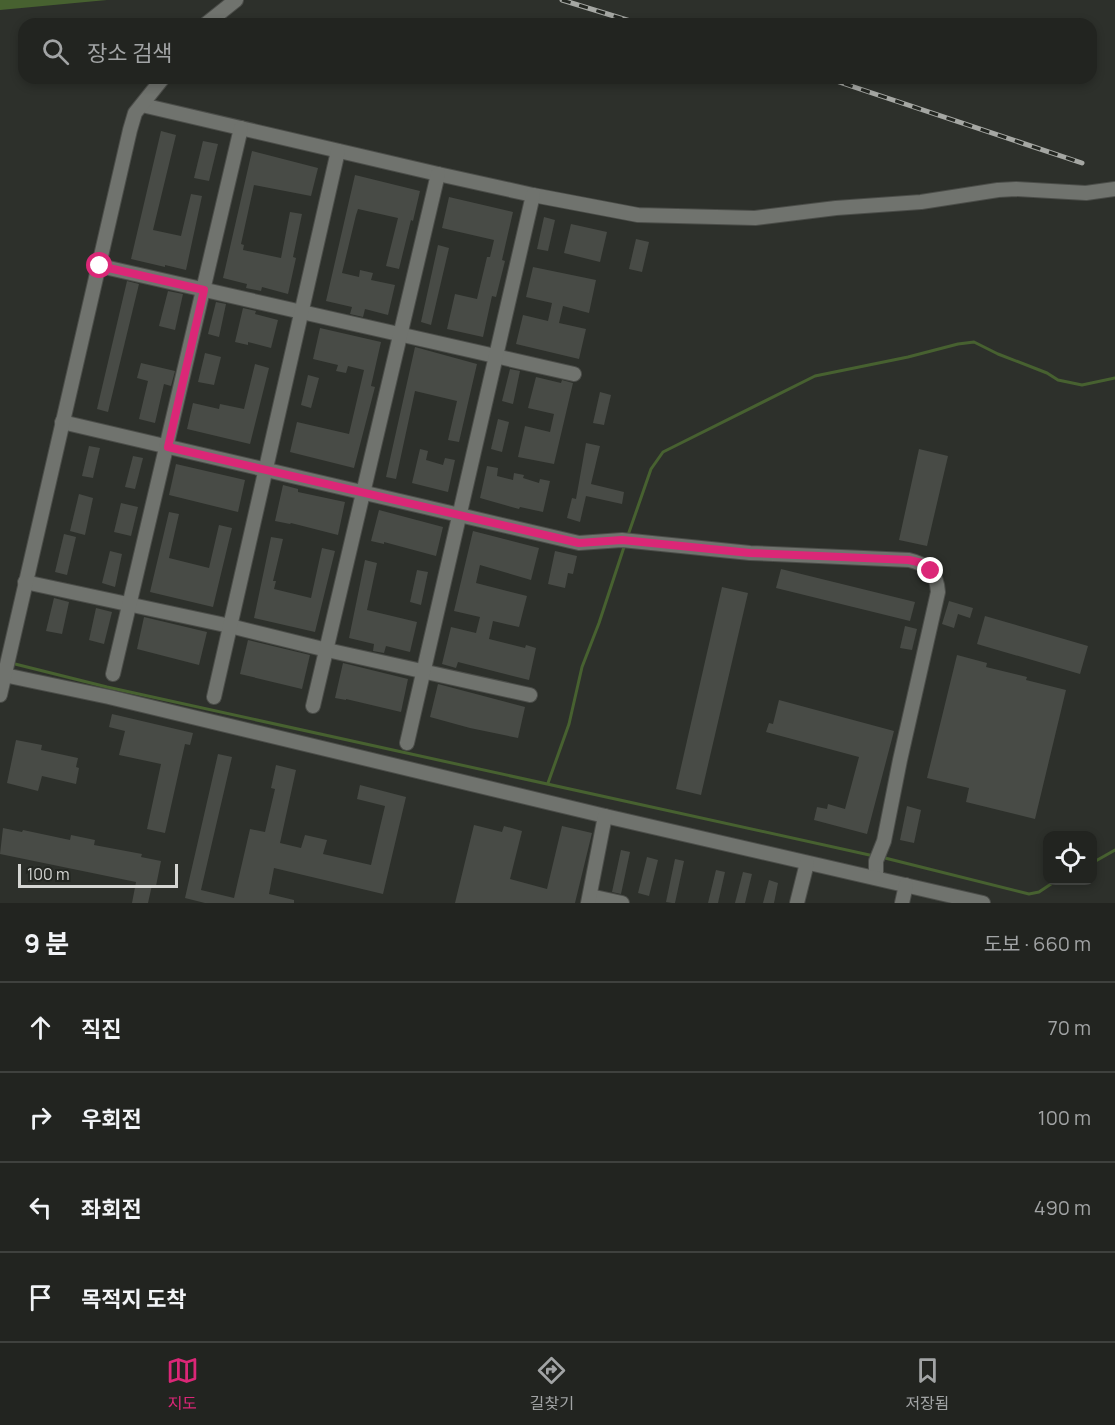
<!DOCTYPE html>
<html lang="ko">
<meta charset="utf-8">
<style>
body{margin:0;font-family:Manrope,"Noto Sans KR",sans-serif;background:#2e302d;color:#f1f3f6}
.controls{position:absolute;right:18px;bottom:18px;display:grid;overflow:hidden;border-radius:12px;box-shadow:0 3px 9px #0003}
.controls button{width:54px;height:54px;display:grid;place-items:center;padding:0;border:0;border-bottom:2px solid #3f413e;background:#222420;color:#f1f3f6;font:30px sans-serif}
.scale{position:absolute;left:18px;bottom:15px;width:160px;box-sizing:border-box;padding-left:6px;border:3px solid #d5d6d3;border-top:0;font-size:16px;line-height:21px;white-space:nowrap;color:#d5d6d3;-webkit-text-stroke:4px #232621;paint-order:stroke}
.stop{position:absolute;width:18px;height:18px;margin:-14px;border:4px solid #db2777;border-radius:50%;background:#fff}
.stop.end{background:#db2777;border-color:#fff;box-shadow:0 2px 6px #0008}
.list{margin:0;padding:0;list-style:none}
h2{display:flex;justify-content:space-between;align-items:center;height:78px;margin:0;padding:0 24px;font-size:26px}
h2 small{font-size:20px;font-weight:400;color:#a2a4a5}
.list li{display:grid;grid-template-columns:39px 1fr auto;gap:18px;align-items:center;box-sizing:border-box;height:90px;padding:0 24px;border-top:2px solid #3f413e}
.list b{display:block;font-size:22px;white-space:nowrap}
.list em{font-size:20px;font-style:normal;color:#a2a4a5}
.icon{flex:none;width:33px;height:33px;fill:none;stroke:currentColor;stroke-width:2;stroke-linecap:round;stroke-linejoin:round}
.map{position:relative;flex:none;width:1115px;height:903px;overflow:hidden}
.search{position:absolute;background:#222420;box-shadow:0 3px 9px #0003;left:18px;right:18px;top:18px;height:66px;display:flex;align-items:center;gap:15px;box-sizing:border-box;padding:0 21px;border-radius:18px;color:#a2a4a5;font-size:22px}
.sheet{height:438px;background:#222420}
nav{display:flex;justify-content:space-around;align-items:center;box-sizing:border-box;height:84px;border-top:2px solid #3f413e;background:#222420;font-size:16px;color:#a2a4a5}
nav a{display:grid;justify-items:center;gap:3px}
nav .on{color:#db2777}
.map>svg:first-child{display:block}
</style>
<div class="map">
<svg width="1115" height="903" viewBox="0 0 1115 903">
<rect width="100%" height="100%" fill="#2d302b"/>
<polygon fill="#476130" points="0,0 107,0 0,10"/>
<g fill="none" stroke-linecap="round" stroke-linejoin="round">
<g stroke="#476130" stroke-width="3">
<polyline points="627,538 651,469 663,452 815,376 908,357 958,344 974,342 998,354 1047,373 1058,380 1082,385 1115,378"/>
<polyline points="11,663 107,687 874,856"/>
<polyline points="548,783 569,724 582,667 599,623 625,544"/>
<polyline points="881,857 1029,894 1039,892 1057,880"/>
<polyline points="1092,863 1115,850"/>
</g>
</g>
<g fill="#484b46">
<polygon points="161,131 176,135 153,230 181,236 191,194 202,196 186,270 165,265 165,267 131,259"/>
<polygon points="203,141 218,144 209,181 194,178"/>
<polygon points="252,151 318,168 311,196 254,185 241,244 244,245 243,250 281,258 290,212 302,214 293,257 296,258 288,294 262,287 261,291 246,288 247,284 223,278"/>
<polygon points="355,175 420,191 413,221 411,220 399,269 386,266 398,218 358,209 356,215 342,273 359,277 360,270 373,273 371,280 395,285 388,315 365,309 363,317 350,314 352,307 326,301"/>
<polygon points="449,197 513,212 502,260 505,261 496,297 492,296 483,337 447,329 455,294 477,299 487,257 490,257 494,240 442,228"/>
<polygon points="544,217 555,220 548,251 537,249"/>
<polygon points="571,224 607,232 600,262 564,253"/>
<polygon points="636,239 649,242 642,272 629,269"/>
<polygon points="438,245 449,248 431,325 421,322"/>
<polygon points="533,267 596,280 589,313 563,306 559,323 586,329 579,359 516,344 523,315 548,321 552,303 526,297"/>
<polygon points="127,281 139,284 108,412 97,409"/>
<polygon points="168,291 183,294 175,330 159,326"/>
<polygon points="216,302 226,304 219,337 208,334"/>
<polygon points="243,308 256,311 255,314 278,320 271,348 248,342 248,345 235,342"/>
<polygon points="320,328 381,342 371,386 375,387 354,468 290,452 297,422 349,434 364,370 348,366 346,373 336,371 338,365 313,359"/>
<polygon points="415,347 477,364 459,442 448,440 457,401 415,391 396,479 386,477"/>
<polygon points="205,353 221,357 214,385 198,382"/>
<polygon points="141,363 175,371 171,386 164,384 155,423 139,419 148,381 137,378"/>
<polygon points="255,364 269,368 250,444 187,429 193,403 219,409 220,404 244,409"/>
<polygon points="510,369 520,371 513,404 502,401"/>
<polygon points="308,375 319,378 311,408 301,405"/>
<polygon points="536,377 561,383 562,380 573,383 554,464 518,457 525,426 550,432 554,414 528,408"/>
<polygon points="600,392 611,395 604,425 593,423"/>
<polygon points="498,419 509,422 502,452 491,449"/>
<polygon points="586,443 600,446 591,484 624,492 622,504 586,496 580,522 567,518 572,498 576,499"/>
<polygon points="89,446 100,448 93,478 82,476"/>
<polygon points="420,449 428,451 426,460 443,465 445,458 455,460 448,492 412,483"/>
<polygon points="919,449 948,456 927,546 899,540"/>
<polygon points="133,456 143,458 135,489 125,487"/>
<polygon points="176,464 245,480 238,512 169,495"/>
<polygon points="487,466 498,468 497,476 513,480 514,473 524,475 523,478 539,483 540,479 550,481 543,512 520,507 519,509 480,498"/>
<polygon points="283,485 298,489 298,492 345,502 338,535 291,523 290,524 275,521"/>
<polygon points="79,494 93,498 85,535 70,531"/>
<polygon points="121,503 138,507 131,536 114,532"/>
<polygon points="379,510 443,527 436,556 384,542 384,544 371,541"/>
<polygon points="169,512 179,514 169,558 209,568 219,525 232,528 213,607 150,592"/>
<polygon points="473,531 539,548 531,580 480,565 476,583 527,596 519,627 493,621 489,639 525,648 526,645 536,648 529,680 458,662 456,668 442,664 451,627 476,633 480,617 454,611"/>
<polygon points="64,534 76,537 67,575 55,572"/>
<polygon points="271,537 283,539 273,581 276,581 274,589 311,598 322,548 335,551 315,632 254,618"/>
<polygon points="110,551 122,554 115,587 102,583"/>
<polygon points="555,551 577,556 573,574 568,573 565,588 548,584"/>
<polygon points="365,560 377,563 367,610 417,622 410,652 386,646 384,653 373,651 374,644 349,638"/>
<polygon points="781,569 915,602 910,621 776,588"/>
<polygon points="417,570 428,572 421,605 410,602"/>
<polygon points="722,587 748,593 701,795 676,789"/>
<polygon points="54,598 69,602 62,634 46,631"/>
<polygon points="949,601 973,608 970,618 958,614 954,628 942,624"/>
<polygon points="96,608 112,612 104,644 89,640"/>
<polygon points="985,616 1088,646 1080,674 977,644"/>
<polygon points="144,617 207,632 199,665 137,649"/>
<polygon points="905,626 917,629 912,650 900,648"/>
<polygon points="248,640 310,655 302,689 240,674"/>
<polygon points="957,655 987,663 986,667 1027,677 1026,680 1066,690 1035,819 966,802 969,788 927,778"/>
<polygon points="343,663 408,679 401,712 346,699 346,700 335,698"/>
<polygon points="438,684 525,707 518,738 470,728 430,717"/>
<polygon points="779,700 894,731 867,834 814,820 817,807 827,809 828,804 845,809 859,757 766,732 769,723 773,724"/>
<polygon points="112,714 193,733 190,745 185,744 165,833 147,829 161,764 119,755 125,731 109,727"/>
<polygon points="16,740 42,745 41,750 78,758 76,767 79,768 76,784 42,776 38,791 7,783"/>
<polygon points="218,754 232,757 201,890 234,898 250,829 265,832 275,789 271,788 276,765 296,770 280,843 301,848 305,835 327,840 323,854 371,865 385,806 357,799 360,785 406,797 383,894 274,868 269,894 294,900 294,903 205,903 185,898"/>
<polygon points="907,806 921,810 914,843 900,840"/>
<polygon points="474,825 502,832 504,826 522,831 510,879 547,889 562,826 592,833 575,903 455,903"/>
<polygon points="3,828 22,832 23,830 70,840 71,835 95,840 94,845 142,854 141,857 161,861 156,886 152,885 148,903 132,903 136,882 0,854"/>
<polygon points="621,850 630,852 621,894 612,892"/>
<polygon points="647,857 658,860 649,896 638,893"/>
<polygon points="675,859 684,861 675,903 672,903 666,902"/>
<polygon points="716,870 725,872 718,903 708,903"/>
<polygon points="743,872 752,874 745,903 735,903"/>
<polygon points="769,880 778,883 774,903 763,903"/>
</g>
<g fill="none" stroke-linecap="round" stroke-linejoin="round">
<g stroke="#4b4d49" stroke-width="16">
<g id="minor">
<polyline points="206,24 236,0"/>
<polyline points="142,105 438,174 533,195 638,215 755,218 836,208 921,202 998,190 1016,189 1086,193 1115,189"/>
<polyline points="100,266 574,374"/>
<path d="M62,422l517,121 43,-3 128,13 159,7c18,4 28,13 29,32l-38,168 -16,81 -8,20v17"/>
<polyline points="25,582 230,626 327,650 530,695"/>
<polyline points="0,674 109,697 605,816 983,903"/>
<polyline points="113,674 241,128"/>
<polyline points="0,695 130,130 135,113 163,78"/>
<polyline points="214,697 338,151"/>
<polyline points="313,706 438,174"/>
<polyline points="407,743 533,195"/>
<polyline points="590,896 622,903"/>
<polyline points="588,903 605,816"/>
<polyline points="797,903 807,863"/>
<polyline points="902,903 906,885"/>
</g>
</g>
<use href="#minor" stroke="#70736e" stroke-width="14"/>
<g stroke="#a5a7a3" stroke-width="5">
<g id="rail">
<polyline points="562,0 640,24"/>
<polyline points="827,78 1082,163"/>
</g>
</g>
<use href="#rail" stroke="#232621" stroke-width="3" stroke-dasharray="9" stroke-linecap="butt"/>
</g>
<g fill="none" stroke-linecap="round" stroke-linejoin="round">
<polyline stroke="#db2777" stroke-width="8" points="100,266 204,290 168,447 579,543 622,540 750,553 909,560 922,563 931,571"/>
</g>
</svg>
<div class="controls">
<button><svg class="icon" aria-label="locate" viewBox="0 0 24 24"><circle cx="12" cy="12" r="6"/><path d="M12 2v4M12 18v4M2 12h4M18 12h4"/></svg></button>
</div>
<div class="scale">100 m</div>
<div class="stop" style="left:100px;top:266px"></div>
<div class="stop end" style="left:931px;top:571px"></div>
<div class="search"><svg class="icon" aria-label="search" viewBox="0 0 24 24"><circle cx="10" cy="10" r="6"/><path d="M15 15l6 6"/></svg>장소 검색</div>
</div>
<section class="sheet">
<h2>9 분<small>도보 · 660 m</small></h2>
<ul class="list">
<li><svg class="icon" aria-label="ahead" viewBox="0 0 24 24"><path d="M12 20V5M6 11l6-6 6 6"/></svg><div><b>직진</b></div><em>70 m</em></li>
<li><svg class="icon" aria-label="right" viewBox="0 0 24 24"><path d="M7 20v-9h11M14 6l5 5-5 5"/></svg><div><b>우회전</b></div><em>100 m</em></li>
<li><svg class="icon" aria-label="left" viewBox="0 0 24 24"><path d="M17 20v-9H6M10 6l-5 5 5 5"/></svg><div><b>좌회전</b></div><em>490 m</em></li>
<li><svg class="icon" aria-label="arrive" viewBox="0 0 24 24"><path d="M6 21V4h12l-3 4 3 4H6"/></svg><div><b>목적지 도착</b></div></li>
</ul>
</section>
<nav>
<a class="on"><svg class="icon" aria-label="map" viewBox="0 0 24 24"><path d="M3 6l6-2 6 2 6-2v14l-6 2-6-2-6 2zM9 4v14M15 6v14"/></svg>지도</a>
<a><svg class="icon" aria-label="directions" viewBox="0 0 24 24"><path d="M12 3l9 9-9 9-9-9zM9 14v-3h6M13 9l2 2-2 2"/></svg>길찾기</a>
<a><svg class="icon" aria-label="saved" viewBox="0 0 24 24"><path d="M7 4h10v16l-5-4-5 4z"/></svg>저장됨</a>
</nav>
